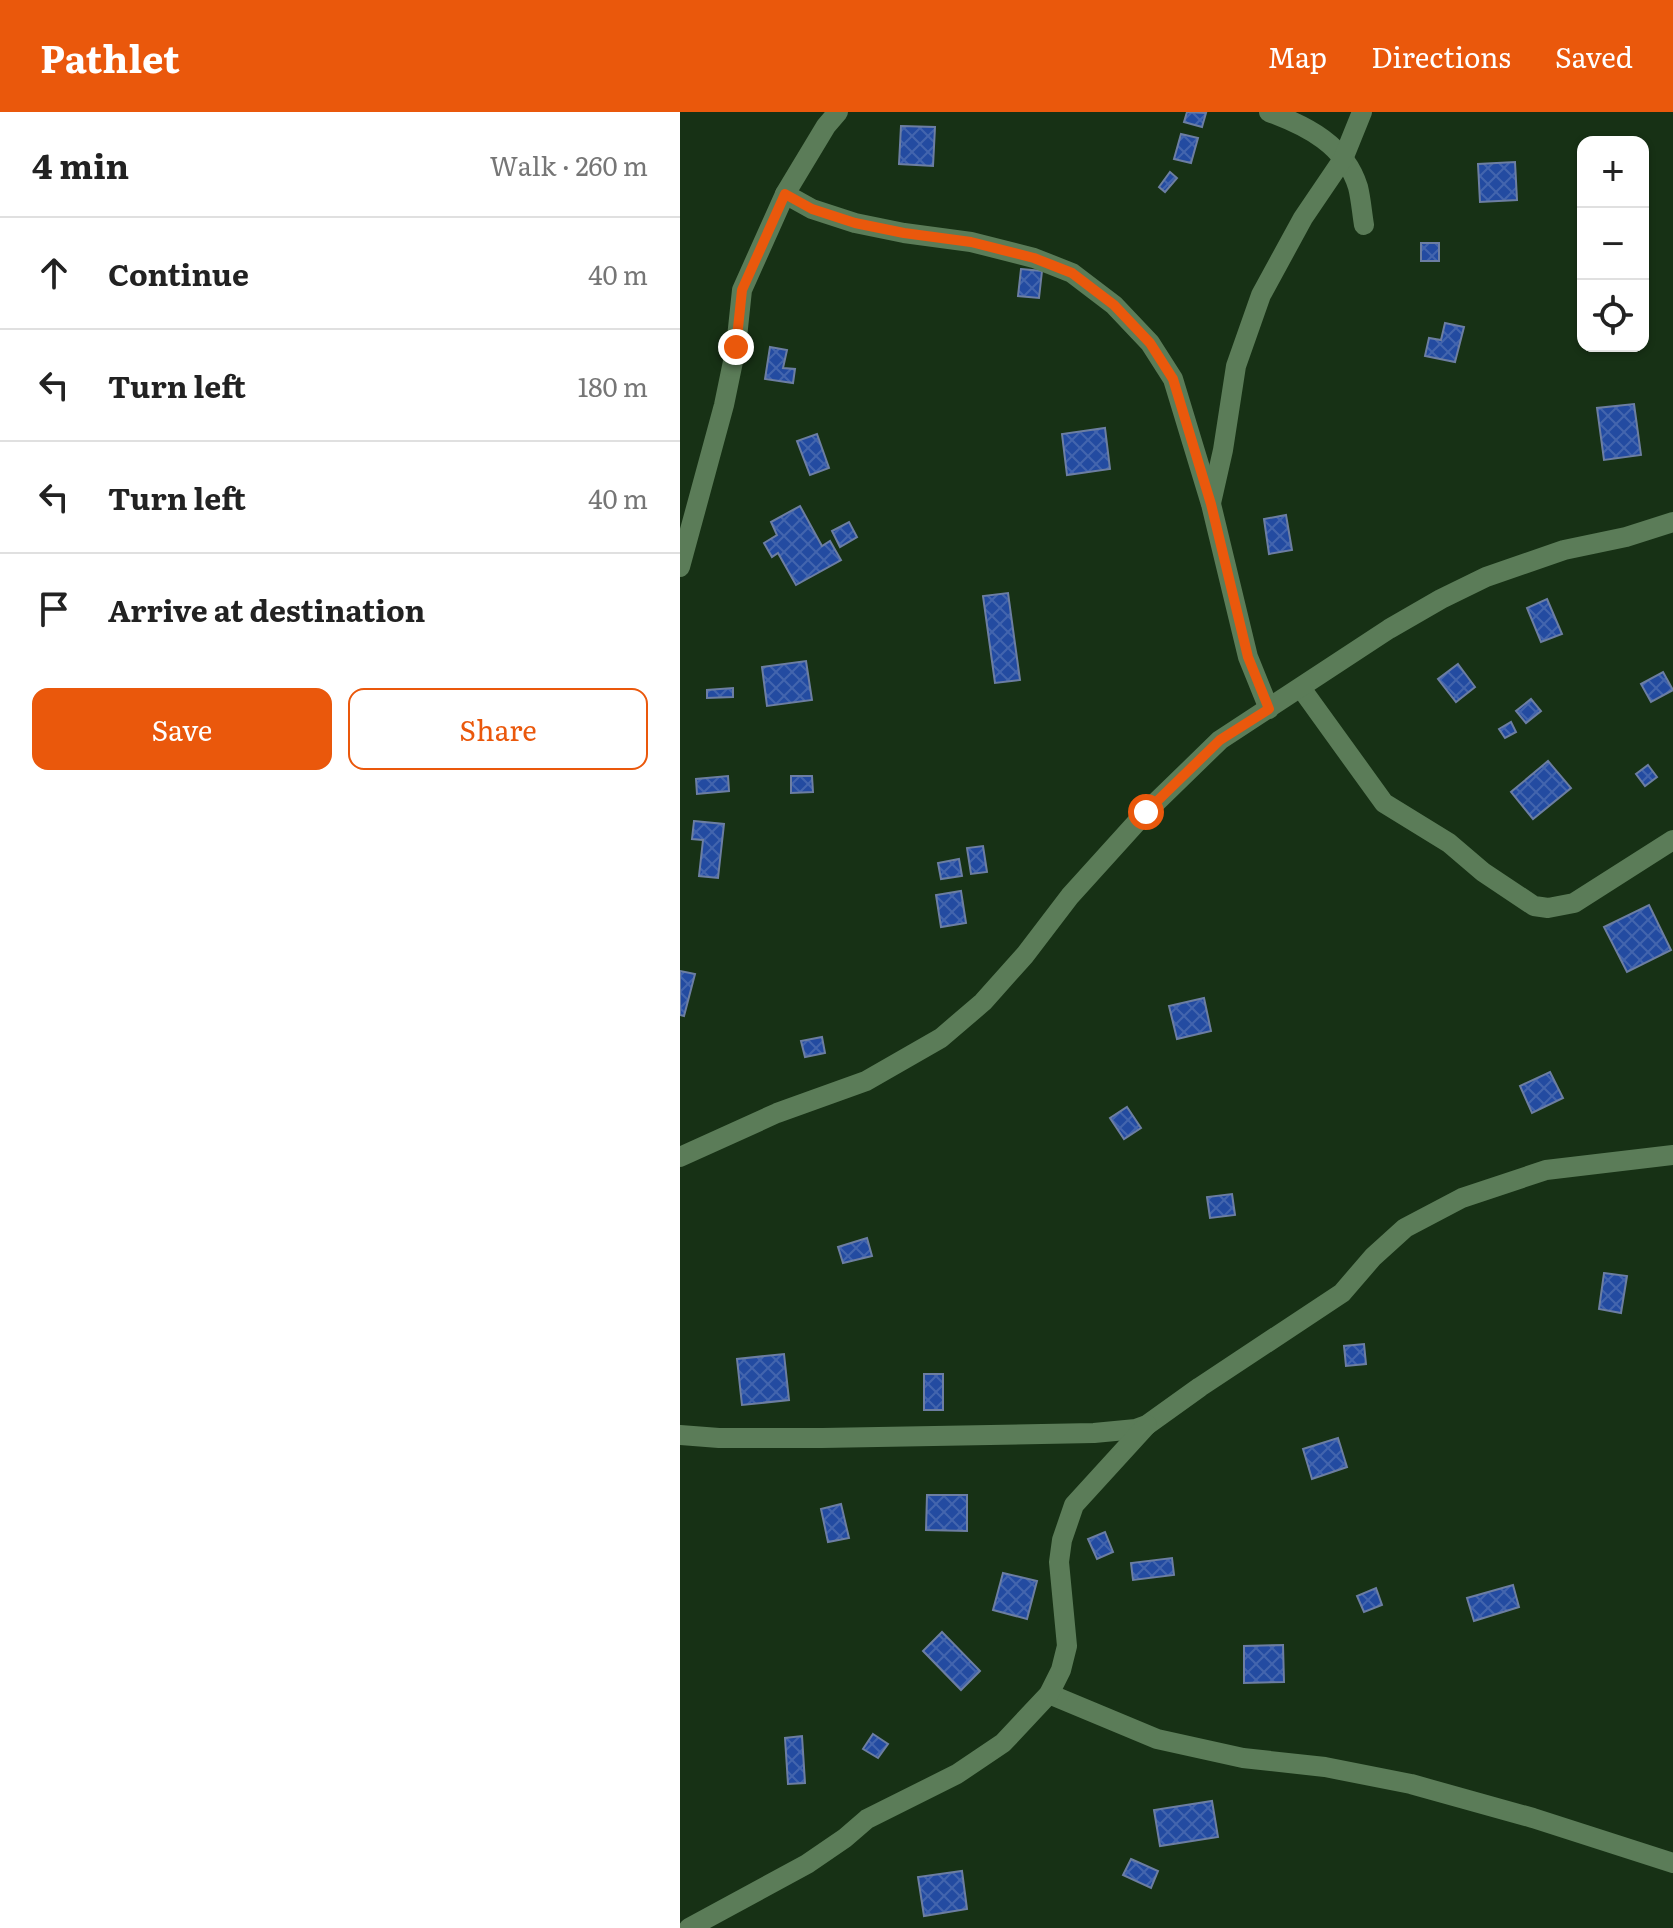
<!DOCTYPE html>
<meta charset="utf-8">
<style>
body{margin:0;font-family:Literata,serif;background:#f6f6f6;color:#222}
.controls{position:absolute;right:24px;top:24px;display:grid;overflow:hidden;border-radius:16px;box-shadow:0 2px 6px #0004}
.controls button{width:72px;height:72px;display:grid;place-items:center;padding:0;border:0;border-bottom:2px solid #e0e0e0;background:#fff;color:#222;font:40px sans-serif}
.stop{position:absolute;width:24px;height:24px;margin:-18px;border:6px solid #ea580c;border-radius:50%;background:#fff}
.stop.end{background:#ea580c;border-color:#fff;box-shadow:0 2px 8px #0008}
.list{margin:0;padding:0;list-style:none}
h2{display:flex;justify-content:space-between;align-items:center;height:104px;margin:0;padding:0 32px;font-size:34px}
h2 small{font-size:26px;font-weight:400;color:#767676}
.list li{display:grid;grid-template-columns:52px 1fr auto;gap:24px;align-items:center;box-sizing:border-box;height:112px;padding:0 32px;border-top:2px solid #e0e0e0}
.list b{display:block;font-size:30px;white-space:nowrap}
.list em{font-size:26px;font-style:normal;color:#767676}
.actions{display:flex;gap:16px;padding:24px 32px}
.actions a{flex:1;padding:18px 0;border:2px solid #ea580c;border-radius:16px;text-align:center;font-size:28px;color:#ea580c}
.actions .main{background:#ea580c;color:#fff}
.icon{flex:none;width:44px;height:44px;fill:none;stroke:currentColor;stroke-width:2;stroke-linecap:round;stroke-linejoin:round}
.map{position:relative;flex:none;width:993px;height:1816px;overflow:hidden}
header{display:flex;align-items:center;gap:48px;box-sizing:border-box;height:112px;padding:0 40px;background:#ea580c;color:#fff}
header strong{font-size:38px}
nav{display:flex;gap:44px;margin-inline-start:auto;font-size:28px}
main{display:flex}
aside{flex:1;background:#fff}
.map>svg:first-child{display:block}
</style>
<header>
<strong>Pathlet</strong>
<nav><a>Map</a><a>Directions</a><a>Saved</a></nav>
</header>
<main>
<aside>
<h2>4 min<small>Walk · 260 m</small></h2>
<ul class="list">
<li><svg class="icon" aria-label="ahead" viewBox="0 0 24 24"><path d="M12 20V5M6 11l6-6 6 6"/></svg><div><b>Continue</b></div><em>40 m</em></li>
<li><svg class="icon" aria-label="left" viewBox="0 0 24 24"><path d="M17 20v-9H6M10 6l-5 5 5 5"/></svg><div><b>Turn left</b></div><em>180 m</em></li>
<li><svg class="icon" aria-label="left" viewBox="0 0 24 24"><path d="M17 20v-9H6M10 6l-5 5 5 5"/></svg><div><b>Turn left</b></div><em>40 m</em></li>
<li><svg class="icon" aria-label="arrive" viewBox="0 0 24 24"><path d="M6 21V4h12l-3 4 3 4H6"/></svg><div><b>Arrive at destination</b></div></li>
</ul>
<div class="actions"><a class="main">Save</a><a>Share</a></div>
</aside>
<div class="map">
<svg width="993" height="1816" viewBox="0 0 993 1816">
<defs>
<pattern id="building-cross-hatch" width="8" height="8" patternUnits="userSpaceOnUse" patternTransform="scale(2)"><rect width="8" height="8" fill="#234ba1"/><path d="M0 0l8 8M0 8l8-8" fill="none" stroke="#4365ae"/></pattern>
</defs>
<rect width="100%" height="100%" fill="#173115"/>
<g fill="url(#building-cross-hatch)" stroke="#6c7ea2" stroke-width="2">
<polygon points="507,0 526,1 522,15 504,10"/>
<polygon points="221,14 255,15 253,54 219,52"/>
<polygon points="501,22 518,26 511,51 494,47"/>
<polygon points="835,50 837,88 800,90 798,52"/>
<polygon points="490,60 497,66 485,80 479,75"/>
<rect x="741" y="131" width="18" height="18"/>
<polygon points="341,157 362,159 359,186 338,184"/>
<polygon points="765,211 784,215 775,250 745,244 749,226 761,228"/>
<polygon points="90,235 107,238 103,256 115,257 113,271 85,267"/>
<polygon points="954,292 961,343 924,348 917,296"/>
<polygon points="425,316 430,357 387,363 382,322"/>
<polygon points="137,322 149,356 130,363 117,329"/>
<polygon points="120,394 142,434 150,429 161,448 116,473 98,441 92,445 84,431 97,423 91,410"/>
<polygon points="606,403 612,438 589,442 584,407"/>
<polygon points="169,410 177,425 160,435 152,419"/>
<polygon points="328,481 340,568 315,571 303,484"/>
<polygon points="867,487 882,522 861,530 847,496"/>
<polygon points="126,549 132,588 87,594 82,555"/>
<polygon points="778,552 795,575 776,590 758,567"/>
<polygon points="983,560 993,578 971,590 961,572"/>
<polygon points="53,576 53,585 27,586 27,578"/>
<polygon points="851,587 861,599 846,611 836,599"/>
<polygon points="831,610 836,620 825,626 819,617"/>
<polygon points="868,649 891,676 853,707 831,680"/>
<polygon points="968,653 977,665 965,674 956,662"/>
<polygon points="48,664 49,679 17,682 16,667"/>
<polygon points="111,664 132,664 133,680 111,681"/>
<polygon points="14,709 44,712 38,766 19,764 23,728 12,727"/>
<polygon points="303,734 307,760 291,762 287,736"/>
<polygon points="279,747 282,764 261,767 258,751"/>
<polygon points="281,779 286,811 261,815 256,783"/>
<polygon points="969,793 991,838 947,860 924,815"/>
<polygon points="0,859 15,862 4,904 0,903"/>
<polygon points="524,886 531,919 497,927 489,894"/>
<polygon points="142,925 145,941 125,945 121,929"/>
<polygon points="870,960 883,986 852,1001 840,974"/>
<polygon points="447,995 461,1016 444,1027 430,1006"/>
<polygon points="552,1082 555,1103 530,1106 527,1085"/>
<polygon points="187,1126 192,1144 163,1151 158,1135"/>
<polygon points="924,1161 947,1164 941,1201 919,1197"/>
<polygon points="684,1232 686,1252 666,1254 664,1234"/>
<polygon points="104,1242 109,1288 62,1293 57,1247"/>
<rect x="244" y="1262" width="19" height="36"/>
<polygon points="658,1326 667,1355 632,1367 623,1337"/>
<polygon points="247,1383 287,1383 287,1419 246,1418"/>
<polygon points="161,1392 169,1426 148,1430 141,1397"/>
<polygon points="425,1420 433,1440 417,1447 408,1427"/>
<polygon points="492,1446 494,1463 453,1468 451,1451"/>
<polygon points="323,1461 357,1469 347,1507 313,1498"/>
<polygon points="833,1473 839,1495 794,1509 787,1486"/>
<polygon points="696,1476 702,1493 684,1500 677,1484"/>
<polygon points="262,1520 300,1559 281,1578 243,1539"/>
<polygon points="603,1533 604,1570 564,1571 564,1534"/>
<polygon points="193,1622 208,1632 198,1646 183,1637"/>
<polygon points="122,1624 125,1671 108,1672 105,1626"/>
<polygon points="532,1689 538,1725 480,1734 474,1698"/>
<polygon points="451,1747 478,1759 471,1776 443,1763"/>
<polygon points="282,1759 287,1797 244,1804 238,1765"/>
</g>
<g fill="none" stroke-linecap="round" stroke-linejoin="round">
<g stroke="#5b7c58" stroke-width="20">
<path d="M589,0c38,14 76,33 89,75 3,12 4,26 6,38"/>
<polyline points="105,82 132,97 175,111 224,121 291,130 354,146 392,161 434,193 470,231 493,267 531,392 568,545 589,597"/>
<polyline points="531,391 543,338 556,254 581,183 623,106 663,47 682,0"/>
<polyline points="0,455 44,293 56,235 62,178 105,82 146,14 158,0"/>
<polyline points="621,576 704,691 769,731 803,760 854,794 868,796 894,791 993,728"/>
<polyline points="0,1045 97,1001 186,969 261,926 303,890 345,843 390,784 466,700 540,628 709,517 761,487 806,465 884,438 946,425 993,410"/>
<polyline points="0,1323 39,1326 142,1326 414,1321 456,1317 467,1313 520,1275 662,1181 693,1145 725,1116 782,1086 866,1058 993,1043"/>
<polyline points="369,1582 477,1627 563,1646 645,1655 731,1672 853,1706 993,1751"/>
<polyline points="9,1816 127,1752 165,1726 187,1707 277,1662 323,1631 369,1582 381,1558 387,1534 379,1450 382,1428 394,1393 467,1313"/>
</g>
</g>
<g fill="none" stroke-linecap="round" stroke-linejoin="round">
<polyline stroke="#ea580c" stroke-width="10" points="56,235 62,178 105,82 132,97 175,111 224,121 291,130 354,146 392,161 434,193 470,231 493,267 531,392 568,545 589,597 540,628 466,700"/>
</g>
</svg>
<div class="controls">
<button>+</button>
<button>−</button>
<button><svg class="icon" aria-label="locate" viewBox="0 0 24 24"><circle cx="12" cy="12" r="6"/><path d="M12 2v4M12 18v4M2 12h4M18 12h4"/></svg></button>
</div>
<div class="stop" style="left:466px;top:700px"></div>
<div class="stop end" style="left:56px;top:235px"></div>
</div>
</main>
